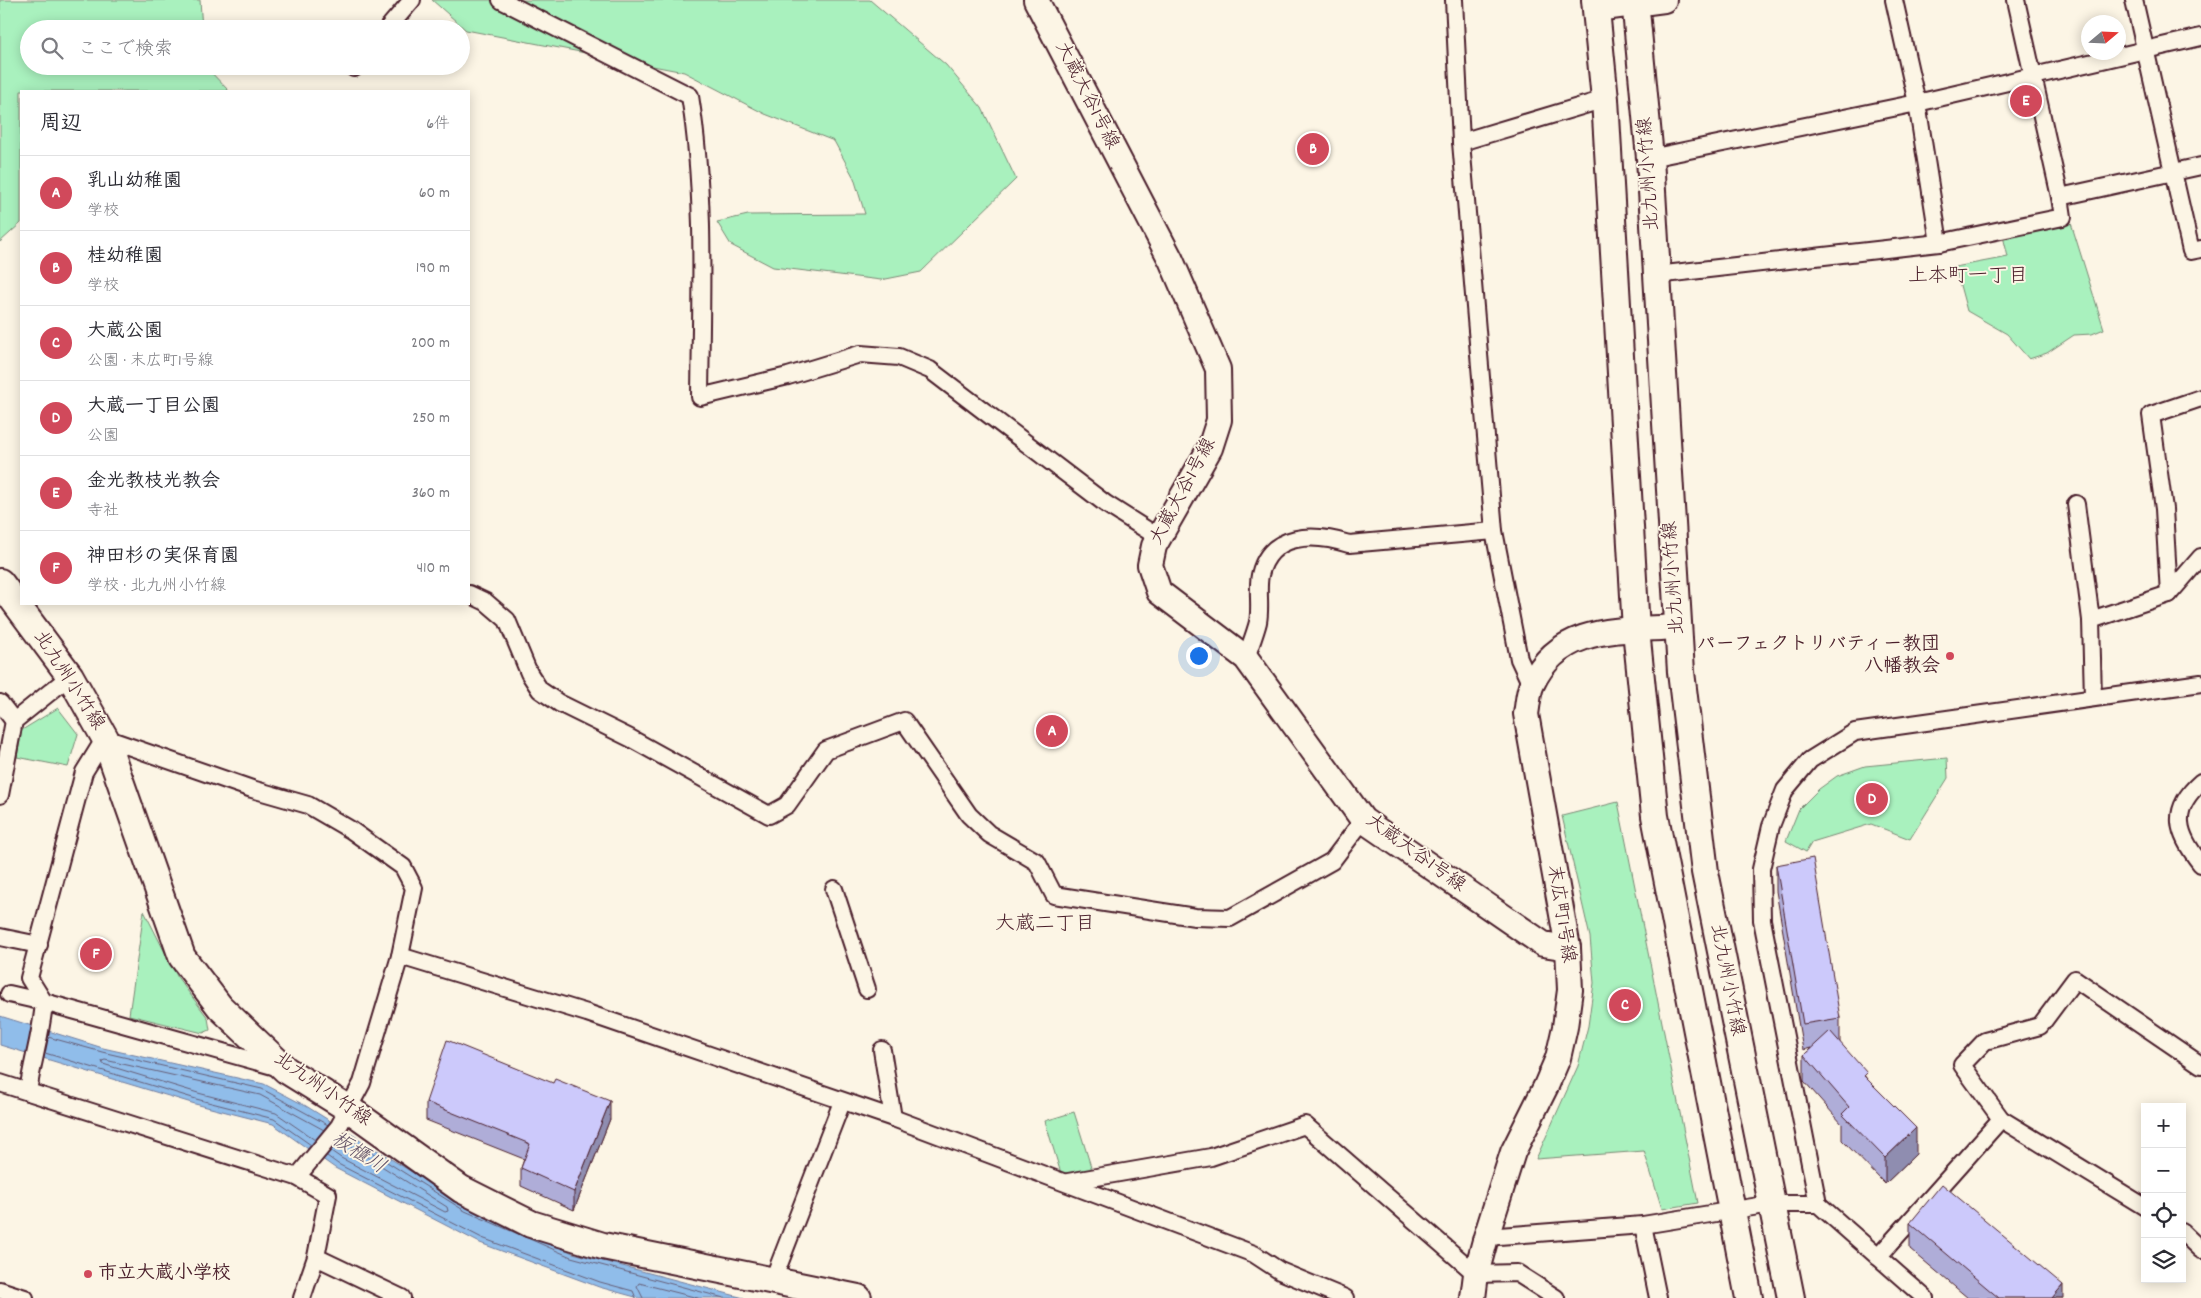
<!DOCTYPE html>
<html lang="ja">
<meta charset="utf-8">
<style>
body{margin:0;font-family:Dekko,"Klee One",sans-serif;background:#f7f7f7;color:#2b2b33}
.controls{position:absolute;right:15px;bottom:15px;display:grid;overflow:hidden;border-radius:0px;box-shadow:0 2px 12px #0003}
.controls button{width:45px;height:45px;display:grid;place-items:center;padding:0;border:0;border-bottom:1px solid #e1e1e2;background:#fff;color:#2b2b33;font:25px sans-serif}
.compass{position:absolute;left:2081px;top:15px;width:45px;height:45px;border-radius:50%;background:#fff;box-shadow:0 2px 12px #0003;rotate:71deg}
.you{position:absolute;left:1198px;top:655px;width:18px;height:18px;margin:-12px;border:4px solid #fff;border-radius:50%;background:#1a73e8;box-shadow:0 0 0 8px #1a73e833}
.badge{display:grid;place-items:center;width:32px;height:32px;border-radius:50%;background:#d1495b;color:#fff;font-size:16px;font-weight:700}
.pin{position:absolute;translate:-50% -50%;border:2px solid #fff;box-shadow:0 1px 5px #0006}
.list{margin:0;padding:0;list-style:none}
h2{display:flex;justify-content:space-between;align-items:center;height:65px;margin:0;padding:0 20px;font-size:21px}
h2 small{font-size:16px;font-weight:400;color:#7c7c81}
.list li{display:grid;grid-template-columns:32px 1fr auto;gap:15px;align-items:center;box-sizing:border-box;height:75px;padding:0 20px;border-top:1px solid #e1e1e2}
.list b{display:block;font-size:19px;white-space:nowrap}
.list p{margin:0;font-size:16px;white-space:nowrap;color:#7c7c81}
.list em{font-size:16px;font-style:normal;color:#7c7c81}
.icon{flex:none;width:28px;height:28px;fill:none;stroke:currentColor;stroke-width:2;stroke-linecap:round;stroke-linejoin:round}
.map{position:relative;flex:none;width:2201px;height:1298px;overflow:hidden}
.search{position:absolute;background:#fff;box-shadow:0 2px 12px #0003;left:20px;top:20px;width:450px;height:55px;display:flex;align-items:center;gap:12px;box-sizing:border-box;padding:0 18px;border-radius:28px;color:#7c7c81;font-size:19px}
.panel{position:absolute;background:#fff;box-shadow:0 2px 12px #0003;left:20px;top:90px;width:450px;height:515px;border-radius:0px}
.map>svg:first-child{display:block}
</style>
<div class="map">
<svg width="2201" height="1298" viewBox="0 0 2201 1298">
<rect width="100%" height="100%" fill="#fcf5e5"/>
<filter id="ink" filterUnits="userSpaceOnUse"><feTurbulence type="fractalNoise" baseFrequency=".02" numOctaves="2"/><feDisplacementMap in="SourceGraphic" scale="10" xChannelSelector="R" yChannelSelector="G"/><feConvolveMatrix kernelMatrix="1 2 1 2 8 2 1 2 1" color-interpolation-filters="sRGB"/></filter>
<g filter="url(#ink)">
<g fill="#a9f1be" stroke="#7a8874">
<polygon points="0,0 200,0 202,29 29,29 29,66 205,66 229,91 21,91 21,223 0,242"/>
<polygon points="432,0 870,0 946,65 982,108 1016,179 921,272 881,280 773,267 731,245 717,222 748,215 865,214 854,178 834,141 765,114 684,72 466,30"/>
<polygon points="2071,223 2104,329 2092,334 2074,335 2047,353 2029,359 2007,334 1967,311 1955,267 2008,257 2002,232"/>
<polygon points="58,708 78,734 68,767 17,757 22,730"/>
<polygon points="1947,758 1948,778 1910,839 1871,824 1812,842 1806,852 1786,841 1799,809 1819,789 1837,776 1865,766"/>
<polygon points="1618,802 1698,1203 1662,1209 1644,1151 1536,1159 1578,1066 1588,1026 1594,983 1590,937 1562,816"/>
<polygon points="144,911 178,978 208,1018 210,1030 203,1033 129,1015"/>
<polygon points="1074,1112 1092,1170 1062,1177 1045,1121"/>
</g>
<polygon fill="#90bdea" stroke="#747e9e" points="0,1016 103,1048 264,1084 306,1106 468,1207 573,1253 744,1298 639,1298 599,1287 480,1243 335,1168 273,1124 195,1104 0,1045"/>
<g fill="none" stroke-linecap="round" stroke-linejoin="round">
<g stroke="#665e77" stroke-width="1">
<polyline points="48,1037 102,1052 262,1089 328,1125"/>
<polyline points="45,1053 196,1099 274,1119 311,1145"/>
<polyline points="344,1135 465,1211 571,1257 724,1298"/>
<polyline points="315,1140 276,1113 198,1093 103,1064 102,1061 105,1060 260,1095 324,1130"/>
<polyline points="331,1151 341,1158 445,1212 448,1211 447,1207 340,1140"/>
<polyline points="327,1156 338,1164 482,1238 600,1282 633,1291 636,1298"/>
<polyline points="643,1298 637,1286 639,1283 698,1298"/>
</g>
<g stroke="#4a1f2b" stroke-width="20">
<g id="street">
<path d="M501,0l189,96c16,99 11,202 10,301l88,-21 72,-22 39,3 31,13 176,134 52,33"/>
<polyline points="1454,0 1461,142 1494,531 1519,659 1531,685"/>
<polyline points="1894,0 1917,103 1939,243"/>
<polyline points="2016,0 2060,197"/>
<polyline points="2134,0 2191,251 2201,249"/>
<polyline points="387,29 412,0"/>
<polyline points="354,68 355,66"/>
<polyline points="1461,142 1605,99"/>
<polyline points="1650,158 1917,103 2201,37"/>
<polyline points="1656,275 1939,243 2063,217 2060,197 2201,166"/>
<polyline points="2076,504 2091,620"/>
<polyline points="469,594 486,602 507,620 529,673 540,690 559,703 630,738 769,815 787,805 826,750 904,721 969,815 989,834 1037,862 1054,895 1195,917 1230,918 1332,861 1363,820"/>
<polyline points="2169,594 2164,509 2151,415 2201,398"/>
<path d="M1246,658c4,-12 9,-24 12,-36 3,-15 -1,-32 2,-47 10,-43 54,-42 89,-31l145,-13"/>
<polyline points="2093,698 2091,620 2169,594 2201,557"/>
<polyline points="0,703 14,721"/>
<path d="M2201,782c-32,28 -24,52 0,82"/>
<polyline points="0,795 14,721 70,676"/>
<polyline points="834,889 867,989"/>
<polyline points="0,937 39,945"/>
<path d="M9,994l35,8c-2,30 -12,60 -16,90"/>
<polyline points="882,1050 893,1118"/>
<polyline points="280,1068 44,1002 29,978 84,772 105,738 252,789 308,805 351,830 403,867 414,888 400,956"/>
<polyline points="0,1083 297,1177 328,1195 316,1257 302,1298"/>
<polyline points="297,1177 339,1126 362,1083 400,956 587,1013 893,1118 1254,1254 1280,1271 1345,1298"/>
<polyline points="1068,1182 1211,1157 1305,1125 1476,1274 1517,1273 1556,1298"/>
<polyline points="2145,1207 2001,1119 1962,1065 1985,1041 2040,1026 2075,979 2201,1065"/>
<polyline points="1643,1225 1658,1298"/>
<polyline points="2182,1232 2201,1250"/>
<polyline points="1486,1237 1643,1225 1771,1204 1818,1204"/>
<polyline points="316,1257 402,1298"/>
<polyline points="1878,1257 2001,1119"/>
<polyline points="773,1280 842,1102"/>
<polyline points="0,1290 25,1298"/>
<polyline points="1925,1298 1818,1204 1762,920 1761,869 1771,826 1785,790 1810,760 1855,732 2201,683"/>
</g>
</g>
<g stroke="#4a1f2b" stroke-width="28">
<g id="secondary">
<polyline points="1036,0 1171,260 1218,369 1219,420 1210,448 1154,546 1150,565 1159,592 1246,658 1363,820 1543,944 1568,948"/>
<polyline points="1596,9 1664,0"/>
<path d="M1473,1298l3,-24 10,-37 27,-85 33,-66 12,-28 7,-31 5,-37 -2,-42 -42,-234c2,-10 2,-22 6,-30 28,-60 89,-53 145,-57"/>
</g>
</g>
<g stroke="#4a1f2b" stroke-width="30">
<g id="primary">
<polyline points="1595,0 1605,99 1636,630 1655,816 1749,1298"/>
<polyline points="1635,0 1650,158 1681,672 1705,872 1791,1298"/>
<polyline points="0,582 70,676 105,738 182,957 220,1007 286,1070 349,1109 461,1189 531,1224 603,1246 858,1298"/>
</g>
</g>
<use href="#street" stroke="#fcf5e5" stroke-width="16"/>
<use href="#secondary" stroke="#fcf5e5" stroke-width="24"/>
<use href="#primary" stroke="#fcf5e5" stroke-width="26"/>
</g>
<g fill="#afadd8" stroke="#4a1f2b">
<polygon points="1776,865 1840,1018 1840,1043 1867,1079 1916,1154 1885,1184 1842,1140 1842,1124 1804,1081 1804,1055 1811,1048 1803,1050 1776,891"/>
<polygon points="426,1102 610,1119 574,1210 521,1186 521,1168 524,1159 426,1120"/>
<polygon points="1910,1223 2063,1298 1968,1298 1910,1249"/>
</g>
<g fill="#8f8db0" stroke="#4a1f2b">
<polygon points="610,1101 610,1119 574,1210 574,1192"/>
<polygon points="1916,1128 1916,1154 1885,1184 1885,1158"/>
<polygon points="2063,1285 2063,1298 2052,1298"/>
</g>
<g fill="#ccc9fb" stroke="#4a1f2b">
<polygon points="1813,858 1840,1018 1803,1024 1776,865"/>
<polygon points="1830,1031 1867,1073 1864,1076 1916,1128 1885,1158 1842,1114 1849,1107 1804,1055"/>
<polygon points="447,1040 553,1083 555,1079 610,1101 574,1192 521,1168 530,1144 426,1102"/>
<polygon points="1942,1184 2063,1285 2052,1298 1999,1298 1910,1223"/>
</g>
</g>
<g fill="#d1495b" stroke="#fcf5e5" stroke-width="2">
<circle cx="1950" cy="656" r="5"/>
<circle cx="88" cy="1274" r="5"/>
</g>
<g text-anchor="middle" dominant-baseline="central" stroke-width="4" stroke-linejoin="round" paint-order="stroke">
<g font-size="19" fill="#4a1f2b" stroke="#fcf5e5">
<text transform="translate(1086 96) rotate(63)">大蔵大谷1号線</text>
<text transform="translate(1650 174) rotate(-94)">北九州小竹線</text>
<text transform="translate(1184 492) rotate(-62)">大蔵大谷1号線</text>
<text transform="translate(1675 578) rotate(-94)">北九州小竹線</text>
<text transform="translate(68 681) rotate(57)">北九州小竹線</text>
<text transform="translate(1415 854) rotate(36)">大蔵大谷1号線</text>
<text transform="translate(1560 914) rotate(81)">末広町1号線</text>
<text transform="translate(1726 980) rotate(79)">北九州小竹線</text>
<text transform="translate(322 1090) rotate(35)">北九州小竹線</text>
</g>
<g font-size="19" font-weight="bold" fill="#4a1f2b" stroke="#fcf5e5" text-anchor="end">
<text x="1940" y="645">パーフェクトリバティー教団<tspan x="1940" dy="22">八幡教会</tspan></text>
<text x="98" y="1274" text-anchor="start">市立大蔵小学校</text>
</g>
<g font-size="20" fill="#4a1f2b" stroke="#fcf5e5">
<text x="1968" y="277">上本町一丁目</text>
<text x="1045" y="925">大蔵二丁目</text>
</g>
<g font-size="20" font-style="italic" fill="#5f4e64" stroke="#fcf5e5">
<text transform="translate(358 1154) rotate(32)">板櫃川</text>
</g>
</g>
</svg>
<div class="controls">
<button>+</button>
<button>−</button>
<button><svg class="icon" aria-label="locate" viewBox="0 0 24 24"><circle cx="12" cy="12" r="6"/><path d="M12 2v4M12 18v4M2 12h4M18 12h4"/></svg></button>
<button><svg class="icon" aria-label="layers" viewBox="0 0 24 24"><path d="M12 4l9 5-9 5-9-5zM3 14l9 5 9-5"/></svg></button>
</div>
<svg class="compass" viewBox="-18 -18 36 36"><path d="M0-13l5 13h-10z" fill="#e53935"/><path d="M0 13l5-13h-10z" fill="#7c7c81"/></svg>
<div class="you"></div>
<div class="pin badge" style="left:1052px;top:731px">A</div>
<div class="pin badge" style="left:1313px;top:149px">B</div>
<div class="pin badge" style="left:1625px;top:1005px">C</div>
<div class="pin badge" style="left:1872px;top:799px">D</div>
<div class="pin badge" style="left:2026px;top:101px">E</div>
<div class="pin badge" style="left:96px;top:954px">F</div>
<div class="search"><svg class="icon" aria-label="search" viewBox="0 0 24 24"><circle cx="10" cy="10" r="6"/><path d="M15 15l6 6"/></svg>ここで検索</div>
<section class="panel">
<h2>周辺<small>6件</small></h2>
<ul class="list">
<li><span class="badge">A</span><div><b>乳山幼稚園</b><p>学校</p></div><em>60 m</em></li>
<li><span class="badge">B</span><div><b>桂幼稚園</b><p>学校</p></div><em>190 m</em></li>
<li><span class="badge">C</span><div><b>大蔵公園</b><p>公園 · 末広町1号線</p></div><em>200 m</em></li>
<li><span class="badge">D</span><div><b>大蔵一丁目公園</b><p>公園</p></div><em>250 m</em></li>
<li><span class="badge">E</span><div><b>金光教枝光教会</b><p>寺社</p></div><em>360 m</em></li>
<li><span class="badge">F</span><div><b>神田杉の実保育園</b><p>学校 · 北九州小竹線</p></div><em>410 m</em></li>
</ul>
</section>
</div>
